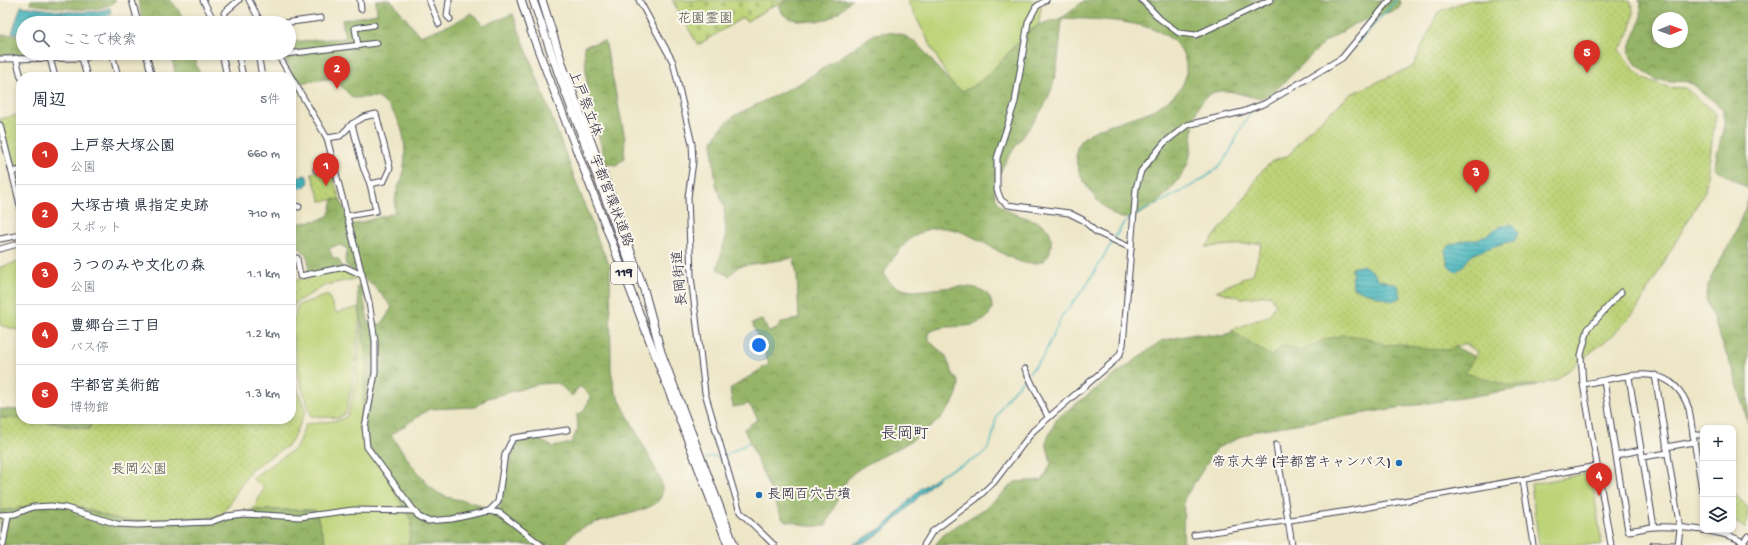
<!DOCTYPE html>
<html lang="ja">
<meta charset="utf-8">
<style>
body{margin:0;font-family:"Gochi Hand","Klee One",sans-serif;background:#f6f6f7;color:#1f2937}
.controls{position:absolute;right:12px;bottom:12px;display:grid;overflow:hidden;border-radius:8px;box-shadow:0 2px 6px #0003}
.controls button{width:36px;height:36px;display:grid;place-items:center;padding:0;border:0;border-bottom:1px solid #e0e1e3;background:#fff;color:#1f2937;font:20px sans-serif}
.compass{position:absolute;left:1652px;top:12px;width:36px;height:36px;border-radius:50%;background:#fff;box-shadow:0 2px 6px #0003;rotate:89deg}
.you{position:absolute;left:759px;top:345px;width:14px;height:14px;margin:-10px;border:3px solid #fff;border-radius:50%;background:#1a73e8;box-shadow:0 0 0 6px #1a73e833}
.badge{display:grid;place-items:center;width:26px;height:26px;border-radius:50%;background:#d93025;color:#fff;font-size:13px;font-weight:700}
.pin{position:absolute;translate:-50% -33px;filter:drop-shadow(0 1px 2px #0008)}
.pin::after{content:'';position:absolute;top:21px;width:14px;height:12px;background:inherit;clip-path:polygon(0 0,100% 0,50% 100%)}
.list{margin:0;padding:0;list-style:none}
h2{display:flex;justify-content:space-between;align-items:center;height:52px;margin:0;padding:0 16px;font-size:17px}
h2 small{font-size:13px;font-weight:400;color:#747a83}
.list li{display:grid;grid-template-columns:26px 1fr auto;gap:12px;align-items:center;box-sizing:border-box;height:60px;padding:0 16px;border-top:1px solid #e0e1e3}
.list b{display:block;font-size:15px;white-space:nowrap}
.list p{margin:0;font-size:13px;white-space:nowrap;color:#747a83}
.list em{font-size:13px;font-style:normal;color:#747a83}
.icon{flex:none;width:22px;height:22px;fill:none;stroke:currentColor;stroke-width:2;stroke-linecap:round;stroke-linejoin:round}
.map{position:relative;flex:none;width:1748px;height:545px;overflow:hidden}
.search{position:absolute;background:#fff;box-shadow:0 2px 6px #0003;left:16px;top:16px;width:280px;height:44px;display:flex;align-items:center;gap:10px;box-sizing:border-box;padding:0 14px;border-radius:22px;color:#747a83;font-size:15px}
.panel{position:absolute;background:#fff;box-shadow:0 2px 6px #0003;left:16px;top:72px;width:280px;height:352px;border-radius:16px}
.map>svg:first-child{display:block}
</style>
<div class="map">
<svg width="1748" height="545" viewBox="0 0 1748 545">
<defs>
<pattern id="forest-crowns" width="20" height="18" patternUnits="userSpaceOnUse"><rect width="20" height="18" fill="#96b568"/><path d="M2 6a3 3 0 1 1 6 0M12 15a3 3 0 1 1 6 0" fill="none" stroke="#7a9357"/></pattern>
<pattern id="cemetery-stones" width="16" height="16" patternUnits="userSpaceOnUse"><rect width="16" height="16" fill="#bdd378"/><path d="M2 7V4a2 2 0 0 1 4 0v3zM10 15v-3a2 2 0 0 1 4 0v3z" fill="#a2b569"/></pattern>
<pattern id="park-dots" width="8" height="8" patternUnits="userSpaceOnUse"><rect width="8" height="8" fill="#bdd378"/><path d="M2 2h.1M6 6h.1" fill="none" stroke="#a2b569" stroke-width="1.8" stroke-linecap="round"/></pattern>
<pattern id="water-rules" width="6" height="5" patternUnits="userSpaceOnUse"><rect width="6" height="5" fill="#47b6bd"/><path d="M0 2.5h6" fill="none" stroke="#3b949b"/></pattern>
</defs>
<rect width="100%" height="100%" fill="#fbf7ec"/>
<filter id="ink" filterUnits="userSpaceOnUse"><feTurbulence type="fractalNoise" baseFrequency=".025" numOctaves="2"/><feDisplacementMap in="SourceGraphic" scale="8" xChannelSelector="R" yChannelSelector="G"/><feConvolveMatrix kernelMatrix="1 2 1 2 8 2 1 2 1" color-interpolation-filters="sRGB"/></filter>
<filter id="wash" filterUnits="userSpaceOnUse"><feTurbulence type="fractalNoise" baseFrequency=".012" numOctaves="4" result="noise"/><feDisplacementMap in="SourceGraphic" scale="16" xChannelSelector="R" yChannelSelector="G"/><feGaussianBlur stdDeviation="0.9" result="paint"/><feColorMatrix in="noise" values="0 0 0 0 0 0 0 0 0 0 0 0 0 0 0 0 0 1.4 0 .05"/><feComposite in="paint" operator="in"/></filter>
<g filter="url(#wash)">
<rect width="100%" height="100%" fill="#ede6c7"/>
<g fill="#bdd378" stroke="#707a5a">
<polygon points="907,0 1042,0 1034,59 967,115"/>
<polygon points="21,261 21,331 0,325 0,267"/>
<polygon points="328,295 336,313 359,307 360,315 353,380 346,413 339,418 311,416 299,377 291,328 298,305"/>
<polygon points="362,312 367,367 360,428 412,522 408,545 326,545 315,510 253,510 264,488 252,478 296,448 306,424 341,420 348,415 356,381"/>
<polygon points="1591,473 1602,545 1539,545 1531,484"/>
</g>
<g fill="url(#forest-crowns)" stroke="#5c6c52" fill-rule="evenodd">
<path d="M31,0h85c-14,17 -65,6 -86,4z"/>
<polygon points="138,0 169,0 173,3 188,23 143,23"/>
<path d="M376,0h15l29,36 34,-13 18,-10 12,12 29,-11 86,229 11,23 1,104 4,21 46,89c1,7 3,15 -3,21 -17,18 -83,15 -93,44h-157l4,-23 -53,-94 8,-61 -10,-80 2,-2 2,2 8,38 13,-1 10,-17 -16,-19 -30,-23 -1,-6 3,-9c-7,-6 -11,-6 -19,-1l4,9 5,1 5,9 -36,7c4,-14 1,-22 -11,-29h-5v-21l28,-5 10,-5 4,-15 7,-1 12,26 42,-12c1,-8 1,-17 4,-25 1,-5 5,-9 5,-14 5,-31 1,-59 -26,-77l-24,1 -20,-20 -35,5 -16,-28 7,-2v-11l56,-4 -3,-18 35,-6zM558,383l14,13 8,-10 11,11 -8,15 -6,3 1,14 -7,14 -18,4 -16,-8 -14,1 -8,6 -6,20 -8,39 -10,8c-14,-13 -27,-11 -44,-16 -23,-7 -42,-44 -56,-62l38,-26 46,-2 13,-9 51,-14z"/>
<path d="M782,0h70c-7,6 -14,14 -22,18 -10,5 -38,4 -46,-3 -4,-4 -4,-7 -4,-12z"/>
<path d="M1085,0h315l1,4 -3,5 -44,15 -30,19 -54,53c-20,8 -42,-14 -61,-1 -23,15 -12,48 -22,70 -7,19 -47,61 -69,52 -6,-3 -12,-9 -17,-13 -9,-9 -21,-26 -24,-39 -1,-9 -2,-19 5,-26 23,-19 57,-18 81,-35 14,-10 25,-20 23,-39 -5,-48 -89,-45 -124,-47 -3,30 -3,61 -18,88 -13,22 -44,56 -49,80 -6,40 61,22 56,58 0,5 -2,12 -7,16 -33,23 -90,-69 -140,-15 -8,10 -15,17 -20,29 5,9 12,14 22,16 21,5 85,-19 86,17 0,5 -5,12 -10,14 -16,10 -39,1 -53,12v8l16,14 9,21 5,6c0,30 -40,55 -64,68 -15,8 -32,14 -45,26 -7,8 -19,38 -24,50h-17l-26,-6 -39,-91 14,-10 -9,-15 -16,3 -3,-18 39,-25 -17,-41 10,-3 7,12 8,-3 5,-7 17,-3 -2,-43 -3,-18 -55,8 -10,10 -12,-7 9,-32 -2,-31 -8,-21 -3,-29v-15l7,-12 14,-13 68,-34 73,-48c47,-11 54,37 87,57 29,-10 46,-43 69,-61 13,-10 21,-7 32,-13 7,-4 15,-12 22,-17z"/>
<path d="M1639,0h109v189l-34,-21 10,-43v-15l-34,-28 -34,-2 -20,-16 -7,-11c3,-21 18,-30 10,-53zM1658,18h24v24h-24z"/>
<polygon points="3,35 23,35 23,53 68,53 0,55 0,37"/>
<polygon points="605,41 625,138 624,159 616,165 606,163 588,99 584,46"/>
<polygon points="171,53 197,53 196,64 201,77 176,77"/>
<path d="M1748,199v224l-12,-43 -30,-81c1,-24 16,-39 26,-60 6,-13 12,-27 16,-40z"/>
<polygon points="1326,297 1380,312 1537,386 1257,430 1217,448 1184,499 1183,545 935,545 946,532 986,508 1015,482 1043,480 1051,463 1046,442 1057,418 1161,341 1195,334 1222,336"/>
<polygon points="0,409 21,410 21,419 93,419 89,430 38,420 0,418"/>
<polygon points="43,502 65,503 117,519 208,519 253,510 315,510 326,545 0,545 0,510 12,510"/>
</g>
<polygon fill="url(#cemetery-stones)" stroke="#707a5a" points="672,0 789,0 773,6 747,21 742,18 698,45"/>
<g fill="url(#park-dots)" stroke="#707a5a">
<path d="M1469,0h161c8,17 -1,36 -11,50l14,18 11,11 24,8 17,1 31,26 -11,77 -68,118 -23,25 -59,47 -22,4h-26l-42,-12 12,-21 -12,-9 -17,7 -23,-1 -21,-5 -19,1 -21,-8 -21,-2 -17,4 -24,12 -18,-5 -13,10 -40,-26 37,-14 8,-11 -6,-10 -28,3 -26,-7 37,-17 9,-31 -56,4 41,-52 12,-21 12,-12 18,-7 18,-23 44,-38 62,-28 25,-54z"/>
<polygon points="21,114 21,168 15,170 0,119"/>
<polygon points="330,169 340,199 321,201 311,173"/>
<polygon points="343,268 354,273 355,279 326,285 295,303 291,315 291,281"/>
<path d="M291,352l4,31 11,29 -17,33 -38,24 -28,45c-17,6 -25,3 -42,4 -21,0 -43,5 -64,1 -18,-4 -35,-14 -53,-16 -25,-3 -41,7 -64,7v-92l38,2 51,10 4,-11h198z"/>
<polygon points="1733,492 1748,508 1746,529 1733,520"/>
</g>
<g fill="url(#water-rules)" stroke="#346c7c">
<path d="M21,6c29,3 62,11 89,2l1,6 -16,9h-72v10h-11z"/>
<path d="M306,175l3,7c-5,8 -10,6 -18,5l2,-9z"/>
<path d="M1513,224l5,9 -4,8c-9,1 -37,10 -44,16 -5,6 -7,11 -15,15l-7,-7 -3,-13 5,-7 15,-5h13l23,-14z"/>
<polygon points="1363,265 1373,272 1378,279 1398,285 1401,297 1393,301 1353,288 1352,268"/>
<path d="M937,477l1,2c-23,17 -57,66 -86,66l33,-19 35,-37z"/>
</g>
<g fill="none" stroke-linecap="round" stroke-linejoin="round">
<g stroke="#47b6bd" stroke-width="1.5">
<polyline points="1358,43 1396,0"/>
<path d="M1136,215c22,-13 73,-34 87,-53 13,-17 15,-36 31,-53"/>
<polyline points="1029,373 1043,357 1062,316 1086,286 1123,224 1133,217"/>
<polyline points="707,459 706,458 715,456 719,459 748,443"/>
<path d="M936,478c14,-12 41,-14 52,-30 7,-11 5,-24 10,-35 7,-15 18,-25 28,-37"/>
</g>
</g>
</g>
<g filter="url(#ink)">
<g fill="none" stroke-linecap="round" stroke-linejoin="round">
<g stroke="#403f50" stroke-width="7">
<g id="minor">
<polyline points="132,0 138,23"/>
<polyline points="203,0 215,23"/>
<polyline points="249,0 261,23"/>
<polyline points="360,0 361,9"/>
<polyline points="429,0 439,24"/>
<polyline points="449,0 447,16 450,19"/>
<polyline points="639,0 673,62 692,144 693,162 688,197 691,276 705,393 740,512 774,545"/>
<polyline points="1046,0 1036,7 1028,22 1015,102 997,158 997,190 1001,200 1008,205 1069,213 1083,220 1096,232 1131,248"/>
<polyline points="1142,0 1160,19 1179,33 1196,35 1270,0"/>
<polyline points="228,23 224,13 239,0"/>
<polyline points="284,23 321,18"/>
<polyline points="358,46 355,28 374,25"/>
<polyline points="112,53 118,77"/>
<polyline points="146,53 152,77"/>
<polyline points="222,53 227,77"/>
<polyline points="238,53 243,77"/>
<polyline points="258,53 262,77"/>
<polyline points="277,53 327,138 369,302 375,341 375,373 365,427 367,447 419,517 428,521 452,519 489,511 500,513 541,545"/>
<polyline points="278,55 377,43"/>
<polyline points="16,58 21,77"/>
<polyline points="50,58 55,77"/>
<polyline points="82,58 87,77"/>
<polyline points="0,59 82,58 103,53"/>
<polyline points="352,124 363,167 370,184"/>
<polyline points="0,125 21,209"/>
<polyline points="327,138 340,136 352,124 364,117 376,114 390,168 384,181 370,184 376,211 347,216"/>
<polyline points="316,170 334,165"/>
<polyline points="12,172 21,170"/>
<polyline points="291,205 299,207"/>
<polyline points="0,239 21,235"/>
<polyline points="0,249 21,243"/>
<polyline points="291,258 297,258 300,276 345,267 362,275"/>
<polyline points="1025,369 1048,417"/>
<polyline points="1655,375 1680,529 1678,545"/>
<polyline points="1629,377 1654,527"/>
<path d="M1604,381l24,150c8,-1 16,-3 25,-4 20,-1 79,3 93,18"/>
<path d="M1583,384c41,-6 88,-27 106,25l13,81"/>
<polyline points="1693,435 1703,435"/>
<polyline points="1276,445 1292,545"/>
<polyline points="1666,447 1694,442"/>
<polyline points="1616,455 1641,450"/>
<polyline points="1642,457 1668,453"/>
<polyline points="1523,480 1533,545"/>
<polyline points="489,511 498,502 505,454 513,438 567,430"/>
<polyline points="0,515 15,514 33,507 51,506 66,508 117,524 137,525 211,522 227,516 244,514 300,517 353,510 413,511"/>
<polyline points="1194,535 1348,511 1597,466"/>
<polyline points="1743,542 1748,536"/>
<polyline points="3,545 8,516"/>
<polyline points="924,545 932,532 976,499 994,482 1033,431 1114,361 1120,354 1123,345 1136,188 1141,171 1164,143 1187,125 1242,112 1266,103 1342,58 1390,0"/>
<polyline points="1611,545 1583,384 1581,355 1588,329 1621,292"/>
<polyline points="1653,545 1679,545"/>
</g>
</g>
<g stroke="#403f50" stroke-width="9">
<g id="highway">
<polyline points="521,0 531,31 728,545"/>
<polyline points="533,0 559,75 633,272"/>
<polyline points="542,0 564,69 615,206 644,290 661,352 734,545"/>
</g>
</g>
<use href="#minor" stroke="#fff" stroke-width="5"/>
<use href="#highway" stroke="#fff" stroke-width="7"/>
</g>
</g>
<g fill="#1f6fb2" stroke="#fbf7ec" stroke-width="1.5">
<circle cx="1399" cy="463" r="4"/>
<circle cx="759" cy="495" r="4"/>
</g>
<g text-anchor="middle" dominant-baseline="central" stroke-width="4" stroke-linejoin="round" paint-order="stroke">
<rect fill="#fbf7ec" stroke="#636270" stroke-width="1" x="611" y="262" width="26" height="22" rx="3"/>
<g font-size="13" font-weight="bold" fill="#22223b">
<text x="624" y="273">119</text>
</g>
<g font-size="14" fill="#50574d" stroke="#fbf7ec">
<text x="705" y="19">花園霊園</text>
<text x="139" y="470">長岡公園</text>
</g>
<g font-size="14" fill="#22223b" stroke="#fbf7ec">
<text transform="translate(584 104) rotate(69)">上戸祭立体</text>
<text transform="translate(610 201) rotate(69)">宇都宮環状道路</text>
<text transform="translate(681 278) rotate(-95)">長岡街道</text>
</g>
<g font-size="14" fill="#22223b" stroke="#fbf7ec" text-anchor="end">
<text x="1391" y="463">帝京大学 (宇都宮キャンパス)</text>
<text x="767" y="495" text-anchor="start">長岡百穴古墳</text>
</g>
<g font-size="16" fill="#22223b" stroke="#fbf7ec">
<text x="905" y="435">長岡町</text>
</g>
</g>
</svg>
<div class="controls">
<button>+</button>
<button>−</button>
<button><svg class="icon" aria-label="layers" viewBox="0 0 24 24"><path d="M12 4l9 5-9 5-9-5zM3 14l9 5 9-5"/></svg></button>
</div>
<svg class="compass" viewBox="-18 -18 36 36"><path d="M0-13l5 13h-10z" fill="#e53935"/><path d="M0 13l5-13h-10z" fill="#747a83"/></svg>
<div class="you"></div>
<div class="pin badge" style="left:326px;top:186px">1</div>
<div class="pin badge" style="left:337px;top:89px">2</div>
<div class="pin badge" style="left:1476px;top:193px">3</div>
<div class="pin badge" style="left:1599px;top:496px">4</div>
<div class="pin badge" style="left:1587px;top:73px">5</div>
<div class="search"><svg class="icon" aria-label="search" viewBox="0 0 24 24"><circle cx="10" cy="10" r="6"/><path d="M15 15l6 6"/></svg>ここで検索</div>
<section class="panel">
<h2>周辺<small>5件</small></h2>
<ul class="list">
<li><span class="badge">1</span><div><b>上戸祭大塚公園</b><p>公園</p></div><em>660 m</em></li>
<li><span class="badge">2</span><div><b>大塚古墳 県指定史跡</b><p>スポット</p></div><em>710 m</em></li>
<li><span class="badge">3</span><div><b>うつのみや文化の森</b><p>公園</p></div><em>1.1 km</em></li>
<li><span class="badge">4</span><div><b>豊郷台三丁目</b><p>バス停</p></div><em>1.2 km</em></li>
<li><span class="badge">5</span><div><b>宇都宮美術館</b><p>博物館</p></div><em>1.3 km</em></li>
</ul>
</section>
</div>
